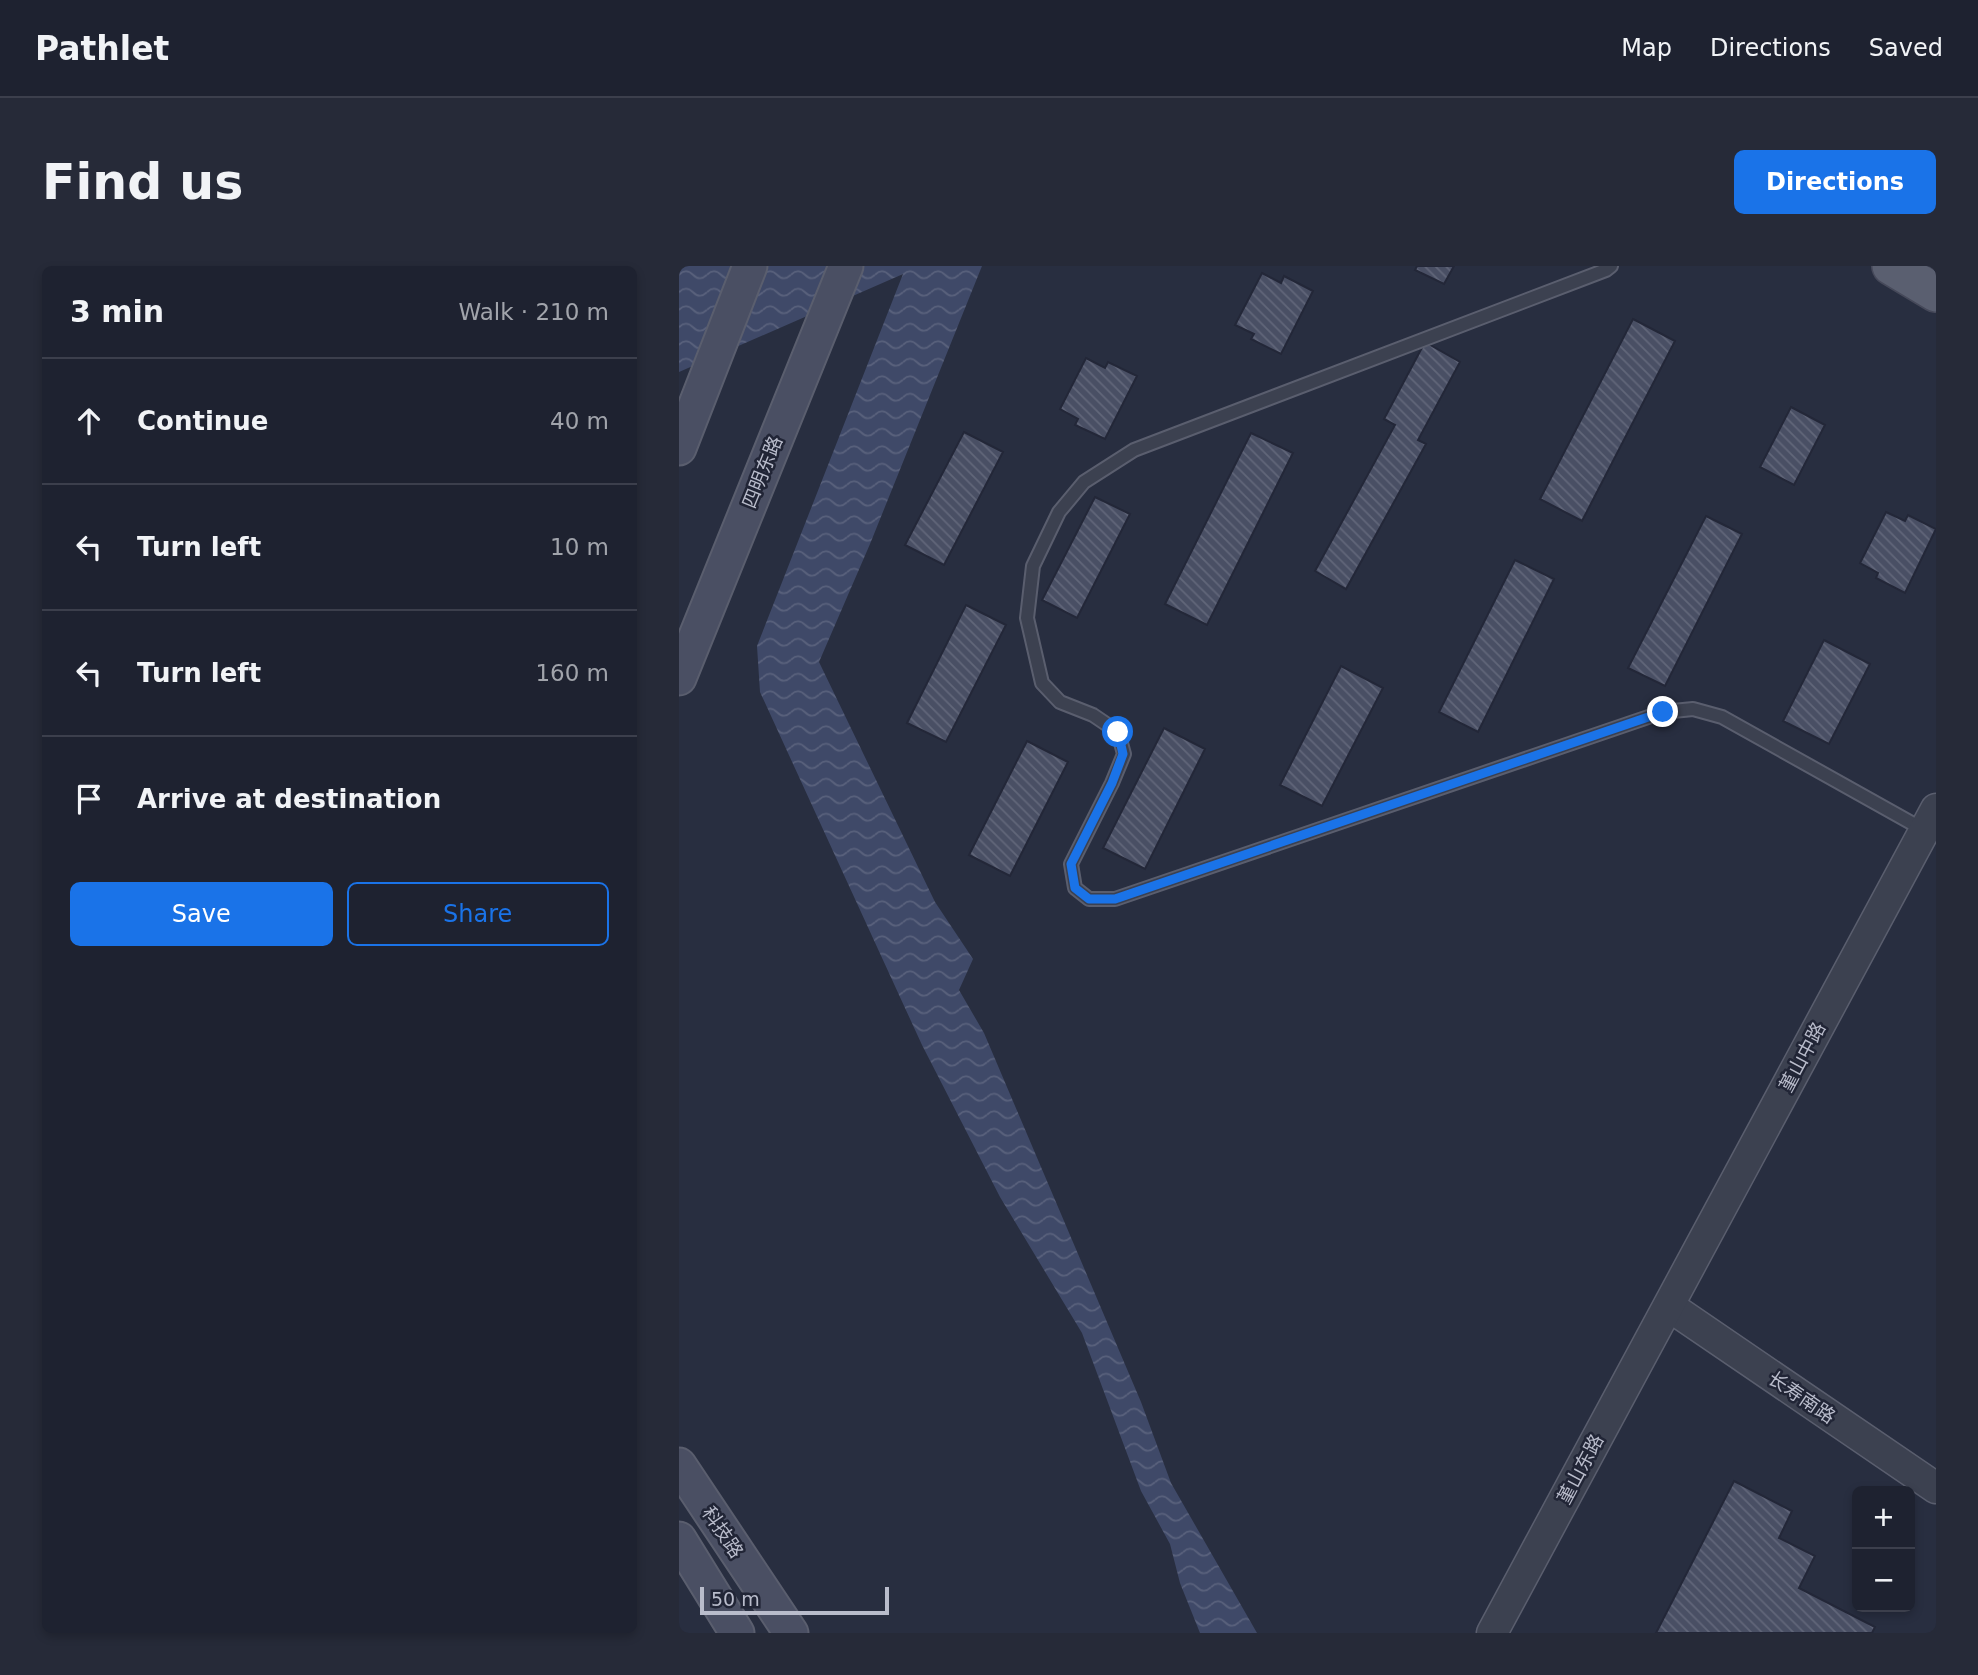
<!DOCTYPE html>
<meta charset="utf-8">
<style>
body{margin:0;font-family:"DejaVu Sans","Noto Sans SC",sans-serif;background:#262a38;color:#f1f3f6}
.controls{position:absolute;right:21px;bottom:21px;display:grid;overflow:hidden;border-radius:10px;box-shadow:0 4px 10px #0003}
.controls button{width:63px;height:63px;display:grid;place-items:center;padding:0;border:0;border-bottom:2px solid #3c3f4c;background:#1e2230;color:#f1f3f6;font:35px sans-serif}
.scale{position:absolute;left:21px;bottom:18px;width:189px;box-sizing:border-box;padding-left:7px;border:4px solid #b9bccb;border-top:0;font-size:19px;line-height:24px;white-space:nowrap;color:#b9bccb;-webkit-text-stroke:5px #212536;paint-order:stroke}
.stop{position:absolute;width:21px;height:21px;margin:-16px;border:5px solid #1a73e8;border-radius:50%;background:#fff}
.stop.end{background:#1a73e8;border-color:#fff;box-shadow:0 2px 7px #0008}
.list{margin:0;padding:0;list-style:none}
h2{display:flex;justify-content:space-between;align-items:center;height:91px;margin:0;padding:0 28px;font-size:30px}
h2 small{font-size:23px;font-weight:400;color:#a1a4ab}
.list li{display:grid;grid-template-columns:46px 1fr auto;gap:21px;align-items:center;box-sizing:border-box;height:126px;padding:0 28px;border-top:2px solid #3c3f4c}
.list b{display:block;font-size:26px;white-space:nowrap}
.list em{font-size:23px;font-style:normal;color:#a1a4ab}
.actions{display:flex;gap:14px;padding:21px 28px}
.actions a{flex:1;padding:16px 0;border:2px solid #1a73e8;border-radius:10px;text-align:center;font-size:24px;color:#1a73e8}
.actions .main{background:#1a73e8;color:#fff}
.icon{flex:none;width:38px;height:38px;fill:none;stroke:currentColor;stroke-width:2;stroke-linecap:round;stroke-linejoin:round}
.map{position:relative;flex:none;width:1257px;height:1367px;overflow:hidden;border-radius:10px}
header{display:flex;align-items:center;gap:42px;box-sizing:border-box;height:98px;padding:0 35px;background:#1e2230;border-bottom:2px solid #3c3f4c}
header strong{font-size:33px}
nav{display:flex;gap:38px;margin-inline-start:auto;font-size:24px}
.intro{display:flex;align-items:center;justify-content:space-between;box-sizing:border-box;height:168px;padding:0 42px}
h1{margin:0;font-size:49px}
.button{padding:18px 32px;border-radius:10px;background:#1a73e8;color:#fff;font-size:24px;font-weight:700}
main{display:flex;gap:42px;padding:0 42px}
aside{flex:1;background:#1e2230;border-radius:10px;box-shadow:0 4px 10px #0003}
.map>svg:first-child{display:block}
</style>
<header>
<strong>Pathlet</strong>
<nav><a>Map</a><a>Directions</a><a>Saved</a></nav>
</header>
<div class="intro"><h1>Find us</h1><a class="button">Directions</a></div>
<main>
<aside>
<h2>3 min<small>Walk · 210 m</small></h2>
<ul class="list">
<li><svg class="icon" aria-label="ahead" viewBox="0 0 24 24"><path d="M12 20V5M6 11l6-6 6 6"/></svg><div><b>Continue</b></div><em>40 m</em></li>
<li><svg class="icon" aria-label="left" viewBox="0 0 24 24"><path d="M17 20v-9H6M10 6l-5 5 5 5"/></svg><div><b>Turn left</b></div><em>10 m</em></li>
<li><svg class="icon" aria-label="left" viewBox="0 0 24 24"><path d="M17 20v-9H6M10 6l-5 5 5 5"/></svg><div><b>Turn left</b></div><em>160 m</em></li>
<li><svg class="icon" aria-label="arrive" viewBox="0 0 24 24"><path d="M6 21V4h12l-3 4 3 4H6"/></svg><div><b>Arrive at destination</b></div></li>
</ul>
<div class="actions"><a class="main">Save</a><a>Share</a></div>
</aside>
<div class="map">
<svg width="1257" height="1367" viewBox="0 0 1257 1367">
<defs>
<pattern id="water-waves" width="16" height="10" patternUnits="userSpaceOnUse" patternTransform="scale(1.75)"><rect width="16" height="10" fill="#3f4968"/><path d="M0 5q4-4 8 0t8 0" fill="none" stroke="#59617c"/></pattern>
<pattern id="building-back-hatch" width="6" height="6" patternUnits="userSpaceOnUse" patternTransform="scale(1.75)"><rect width="6" height="6" fill="#494f64"/><path d="M-1 5l2 2M0 0l6 6M5-1l2 2" fill="none" stroke="#616679"/></pattern>
</defs>
<rect width="100%" height="100%" fill="#282e40"/>
<polygon fill="url(#water-waves)" points="0,0 303,0 191,278 140,396 256,636 294,693 280,724 305,767 462,1136 492,1217 578,1367 521,1367 501,1317 491,1278 462,1225 403,1067 321,931 243,779 81,426 78,380 224,8 0,106"/>
<g fill="url(#building-back-hatch)" stroke="#232738" stroke-width="2">
<polygon points="738,0 775,0 765,18 736,4"/>
<polygon points="583,7 602,17 605,10 634,25 602,88 572,73 575,68 556,59"/>
<polygon points="954,53 996,75 903,255 861,233"/>
<polygon points="746,76 781,96 739,174 747,178 667,323 636,305 716,159 705,153"/>
<polygon points="407,92 426,102 429,96 458,110 426,173 396,159 399,153 381,143"/>
<polygon points="1112,141 1146,159 1115,219 1081,201"/>
<polygon points="285,166 324,186 265,299 226,279"/>
<polygon points="572,167 614,187 528,359 486,338"/>
<polygon points="416,231 451,248 398,352 363,334"/>
<polygon points="1207,246 1226,255 1229,249 1257,263 1226,327 1197,312 1199,307 1181,297"/>
<polygon points="1027,250 1063,268 986,420 949,402"/>
<polygon points="836,294 875,313 799,466 760,446"/>
<polygon points="287,339 327,359 267,476 228,457"/>
<polygon points="1145,374 1191,398 1150,478 1104,455"/>
<polygon points="662,400 704,422 643,540 601,519"/>
<polygon points="485,462 526,483 466,603 424,582"/>
<polygon points="348,475 389,496 331,610 290,589"/>
<polygon points="1055,1215 1113,1245 1100,1272 1136,1290 1120,1322 1196,1361 1193,1367 977,1367"/>
</g>
<g fill="none" stroke-linecap="round" stroke-linejoin="round">
<g stroke="#5a5e6e" stroke-width="16">
<polyline id="service" points="932,0 927,4 455,184 405,216 380,246 354,300 348,352 363,417 381,436 414,449 439,466 445,488 433,517 392,598 396,622 410,633 436,633 984,446 1014,443 1043,451 1245,564"/>
</g>
<g stroke="#5a5e6e" stroke-width="33">
<g id="tertiary">
<polyline points="990,1040 1257,1222"/>
<polyline points="813,1367 1257,543"/>
</g>
</g>
<g stroke="#5a5e6e" stroke-width="37">
<g id="secondary">
<polyline points="0,182 71,0"/>
<polyline points="0,412 167,0"/>
<polyline points="0,1199 112,1367"/>
<polyline points="0,1273 58,1367"/>
</g>
</g>
<g stroke="#46495a" stroke-width="40">
<polyline id="primary" points="1212,0 1257,27"/>
</g>
<use href="#service" stroke="#3c4150" stroke-width="12"/>
<use href="#tertiary" stroke="#3c4150" stroke-width="30"/>
<use href="#secondary" stroke="#4a4f63" stroke-width="33"/>
<use href="#primary" stroke="#5a5f70" stroke-width="37"/>
</g>
<g fill="none" stroke-linecap="round" stroke-linejoin="round">
<polyline stroke="#1a73e8" stroke-width="9" points="439,466 444,488 433,517 392,598 396,622 410,633 436,633 984,446"/>
</g>
<g text-anchor="middle" dominant-baseline="central" stroke-width="5" stroke-linejoin="round" paint-order="stroke">
<g font-size="19" fill="#b9bccb" stroke="#212536">
<text transform="translate(83 206) rotate(-68)">四明东路</text>
<text transform="translate(1123 791) rotate(-62)">堇山中路</text>
<text transform="translate(1123 1131) rotate(34)">长寿南路</text>
<text transform="translate(901 1203) rotate(-62)">堇山东路</text>
<text transform="translate(44 1266) rotate(56)">科技路</text>
</g>
</g>
</svg>
<div class="controls">
<button>+</button>
<button>−</button>
</div>
<div class="scale">50 m</div>
<div class="stop" style="left:439px;top:466px"></div>
<div class="stop end" style="left:984px;top:446px"></div>
</div>
</main>
